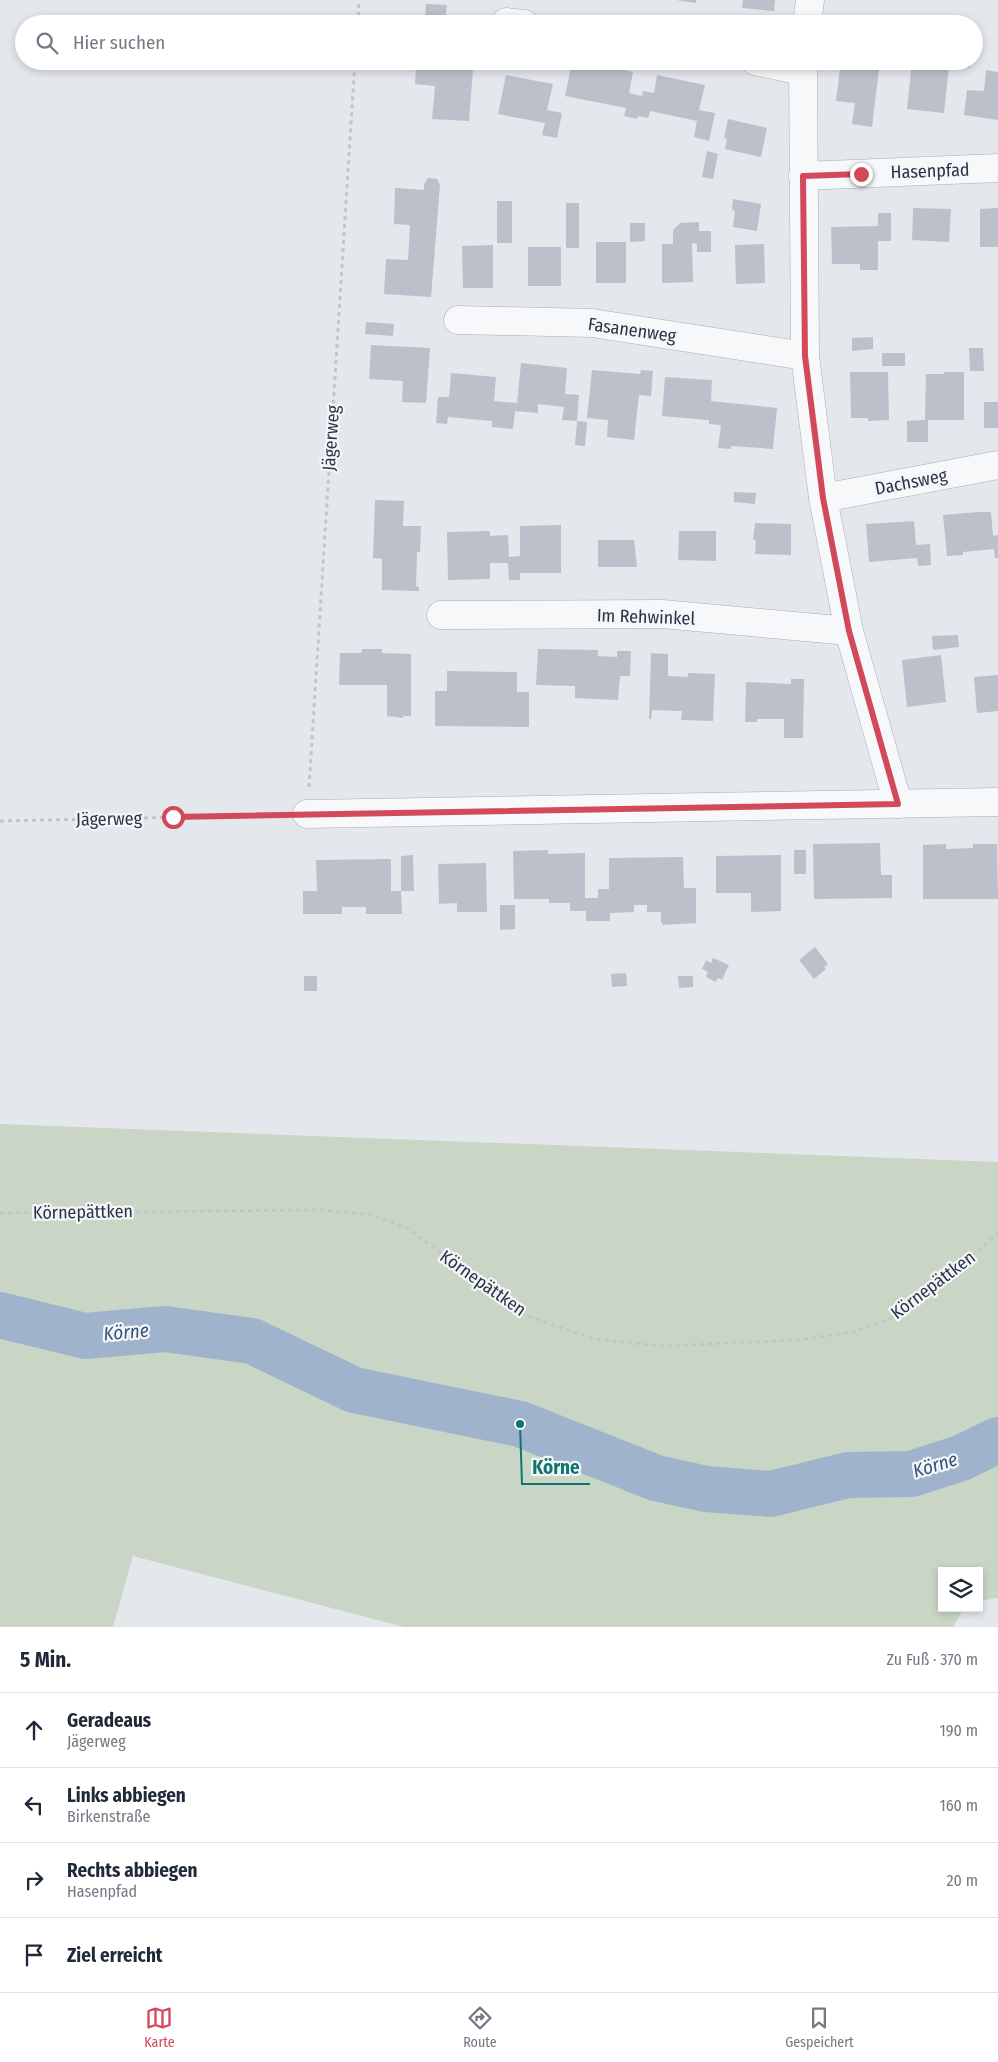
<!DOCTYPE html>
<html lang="de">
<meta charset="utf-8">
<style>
body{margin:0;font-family:"Fira Sans Condensed",sans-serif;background:#f2f2f3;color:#1f2937}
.controls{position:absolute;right:15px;bottom:15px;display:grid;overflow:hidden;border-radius:0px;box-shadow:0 2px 8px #0003}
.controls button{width:45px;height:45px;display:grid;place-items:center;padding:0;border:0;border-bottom:1px solid #e0e1e3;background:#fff;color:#1f2937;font:25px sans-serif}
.stop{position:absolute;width:15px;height:15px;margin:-11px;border:4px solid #d1495b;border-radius:50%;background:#fff}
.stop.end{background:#d1495b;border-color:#fff;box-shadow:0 1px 5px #0008}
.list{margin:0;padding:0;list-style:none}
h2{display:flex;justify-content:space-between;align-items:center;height:65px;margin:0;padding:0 20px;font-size:21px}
h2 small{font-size:16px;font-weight:400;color:#747a83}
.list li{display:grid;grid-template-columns:32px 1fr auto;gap:15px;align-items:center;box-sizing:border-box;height:75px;padding:0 20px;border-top:1px solid #e0e1e3}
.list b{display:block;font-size:19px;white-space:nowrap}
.list p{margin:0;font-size:16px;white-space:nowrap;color:#747a83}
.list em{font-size:16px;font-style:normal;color:#747a83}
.icon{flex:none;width:28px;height:28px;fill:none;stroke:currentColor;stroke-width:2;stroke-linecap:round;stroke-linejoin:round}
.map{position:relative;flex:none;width:998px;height:1627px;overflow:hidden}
.search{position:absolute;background:#fff;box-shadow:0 2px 8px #0003;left:15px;right:15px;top:15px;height:55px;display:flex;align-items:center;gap:12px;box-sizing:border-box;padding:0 18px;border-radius:28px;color:#747a83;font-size:19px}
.sheet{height:365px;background:#fff}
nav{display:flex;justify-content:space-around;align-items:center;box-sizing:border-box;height:70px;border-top:1px solid #e0e1e3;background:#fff;font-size:14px;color:#747a83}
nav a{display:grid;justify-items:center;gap:2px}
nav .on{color:#d1495b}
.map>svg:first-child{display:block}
</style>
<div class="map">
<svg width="998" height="1627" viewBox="0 0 998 1627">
<rect width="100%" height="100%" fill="#e4e7ec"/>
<polygon fill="#c9d6c5" points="0,1124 998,1162 998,1598 979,1601 979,1571 942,1571 942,1608 964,1608 953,1627 404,1627 133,1556 113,1627 0,1627"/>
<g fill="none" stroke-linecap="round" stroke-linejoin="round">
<polyline stroke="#9fb4cc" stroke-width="46" points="0,1315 85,1336 165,1329 252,1341 354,1390 520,1424 656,1478 706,1489 771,1494 848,1475 911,1474 961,1458 998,1440"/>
</g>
<g fill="#bbc0ca">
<polygon points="676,0 696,0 696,3"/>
<polygon points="743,0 775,0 774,11 742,8"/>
<polygon points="426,4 447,5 445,24 425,24"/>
<polygon points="876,17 900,20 900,24 875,24"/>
<polygon points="841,61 880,61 872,127 852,124 855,103 836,101"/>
<polygon points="956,61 970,61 970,68 955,67"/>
<polygon points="572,62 587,65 588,62 633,72 629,93 642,96 643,91 654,93 657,75 705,85 699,110 715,113 709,141 694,137 697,121 650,111 648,118 638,116 637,119 624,116 626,108 565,96"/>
<polygon points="912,62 949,66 944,113 907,109"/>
<polygon points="416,65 473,69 469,121 432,119 435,86 415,84"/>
<polygon points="986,70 998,72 998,120 964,115 967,90 984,91"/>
<polygon points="506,75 553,84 547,110 562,113 557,138 542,135 545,123 498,114"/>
<polygon points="728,119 767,128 761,157 725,149 727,139 724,138"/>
<polygon points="707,151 718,154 713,179 702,177"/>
<polygon points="428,178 437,179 440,185 431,297 384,294 386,259 408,260 410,225 394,224 395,188 424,190 424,184"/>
<polygon points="733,199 761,204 757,231 733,227 735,211 732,210"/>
<rect x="497" y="201" width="15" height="42"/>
<rect x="566" y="203" width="13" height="45"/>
<polygon points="913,208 951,209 949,242 912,240"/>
<polygon points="998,208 998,247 980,247 980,209"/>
<polygon points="878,213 891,213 891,241 878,241 878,270 860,270 860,264 832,264 831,227 878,226"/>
<polygon points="699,222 699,231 711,231 711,252 697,252 697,244 692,243 693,282 662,283 662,244 673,244 673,230 680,223"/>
<polygon points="630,223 645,223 645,241 630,242"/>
<rect x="596" y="242" width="30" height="41"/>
<polygon points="764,244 765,283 736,284 735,245"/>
<polygon points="493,245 493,288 463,288 462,246"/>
<rect x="528" y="247" width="33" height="39"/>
<polygon points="366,322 394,324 393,336 365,334"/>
<polygon points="873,337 873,349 852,351 852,338"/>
<polygon points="371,345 430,348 426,403 402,402 403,381 369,379"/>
<polygon points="969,348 983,348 984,371 970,371"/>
<rect x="882" y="353" width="23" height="13"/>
<polygon points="521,363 567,368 565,394 579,395 577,421 562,420 564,407 538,404 538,413 515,411 513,429 492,427 492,421 448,417 447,424 436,423 438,397 449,397 451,373 496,377 494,401 517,403"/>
<polygon points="592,370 640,374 641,370 653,371 651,396 639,395 634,440 607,437 608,420 587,418"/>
<polygon points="850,372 888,372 889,420 868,421 868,418 851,418"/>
<polygon points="944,372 964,372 964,420 928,420 928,442 907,442 907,421 925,420 926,374 944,374"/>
<polygon points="665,377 712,380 711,401 777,408 773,449 731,446 731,449 718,448 721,425 709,424 709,420 662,416"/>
<rect x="984" y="402" width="14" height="26"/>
<polygon points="577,421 587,422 585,446 575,445"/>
<polygon points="734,492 756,493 755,504 734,502"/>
<polygon points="375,500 404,501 403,526 421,526 420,552 417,552 416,586 419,587 419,591 382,590 382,559 373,558"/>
<polygon points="978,512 991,512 993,536 998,535 998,558 995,558 994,549 963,552 963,555 947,556 943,515"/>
<polygon points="914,521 916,545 930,544 931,565 918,566 917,558 869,562 866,524"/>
<polygon points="755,523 791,524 791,555 755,554 756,540 753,540"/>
<polygon points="561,525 561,573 520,573 520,580 509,580 508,563 490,563 490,579 448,580 447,532 490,531 490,536 508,535 509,557 520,556 520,526"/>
<polygon points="679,531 716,531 716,561 678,560"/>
<polygon points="598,540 634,540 637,567 598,567"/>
<polygon points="958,635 959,647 933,650 932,636"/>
<polygon points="362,649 382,649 382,653 411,654 411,716 403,716 403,718 387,716 387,685 339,685 340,653 361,653"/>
<polygon points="538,649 598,650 598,656 617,657 617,651 631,651 630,676 620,676 618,700 575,698 575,686 536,685"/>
<polygon points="651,653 668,654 668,676 688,677 688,673 715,674 713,721 681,720 682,711 652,710 651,719 649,719"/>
<polygon points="941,655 946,702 907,707 902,660"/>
<polygon points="447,671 517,672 517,692 529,692 529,727 435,726 435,691 447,691"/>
<polygon points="998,675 998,711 977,713 974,677"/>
<polygon points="791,679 804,679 803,738 784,738 784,719 757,719 757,722 745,722 746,682 791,684"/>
<polygon points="880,843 881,875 892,875 892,898 814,899 813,844"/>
<polygon points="946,844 946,849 973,848 973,844 997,844 998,899 923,899 923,845"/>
<polygon points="548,850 548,854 585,853 585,898 598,898 598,889 609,889 609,858 683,857 684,888 696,888 696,923 663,925 661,922 661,912 647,912 647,905 634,905 634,912 610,913 610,921 586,921 586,911 570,911 570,903 549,903 549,899 514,899 513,851"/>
<rect x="794" y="850" width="12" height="24"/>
<polygon points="413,855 414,891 401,891 402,914 366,914 366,907 342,907 342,914 303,914 303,891 317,891 316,860 391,859 391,891 401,891 401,856"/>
<polygon points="781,855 781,911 751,912 751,893 716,893 716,856"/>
<polygon points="486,863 487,912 457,912 457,903 439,904 438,864"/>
<polygon points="500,905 515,905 515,929 500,930"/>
<polygon points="815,947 828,964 824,967 826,969 814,979 799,960"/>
<polygon points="713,958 729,965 722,980 718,978 716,982 706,977 708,972 702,969 706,960 711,963"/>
<polygon points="626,973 627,986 612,987 611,974"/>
<rect x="304" y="976" width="13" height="15"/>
<polygon points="678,976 693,976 693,987 679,988"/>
</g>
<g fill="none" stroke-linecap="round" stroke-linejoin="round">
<g stroke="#a9aeb7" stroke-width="29">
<g id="minor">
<polyline points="506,22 524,24"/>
<polyline points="807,24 810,0"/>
<polyline points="755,61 801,71"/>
<polyline points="803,61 805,356 823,498 849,631 898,804"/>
<polyline points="803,176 998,168"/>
<polyline points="458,320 592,323 805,356"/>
<polyline points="823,498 998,465"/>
<polyline points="441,615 662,614 849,631"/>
<polyline points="307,814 998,802"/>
</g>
</g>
<g stroke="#c2c5cb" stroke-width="3" stroke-dasharray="4 4" stroke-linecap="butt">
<polyline points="358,24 359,0"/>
<polyline points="309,787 355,61"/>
<polyline points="0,821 281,815"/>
<polyline points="0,1213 323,1210 373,1215 407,1228 525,1315 594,1339 664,1346 800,1340 852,1332 895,1317 945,1279 998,1234"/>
</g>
<use href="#minor" stroke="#f7f8fa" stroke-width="28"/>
</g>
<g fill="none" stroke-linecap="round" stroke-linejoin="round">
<polyline stroke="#d1495b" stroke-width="6" points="173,817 898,804 849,631 823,498 805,356 803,176 861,174"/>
</g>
<g text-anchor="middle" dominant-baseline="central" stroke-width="4.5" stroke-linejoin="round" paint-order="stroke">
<g font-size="18" fill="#2b3445" stroke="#f4f6f9">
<text transform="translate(930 171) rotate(-2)">Hasenpfad</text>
<text transform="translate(632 330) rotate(8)">Fasanenweg</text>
<text transform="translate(331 438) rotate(-86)">Jägerweg</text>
<text transform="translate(911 482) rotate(-11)">Dachsweg</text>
<text transform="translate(646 617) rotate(2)">Im Rehwinkel</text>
<text transform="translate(109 819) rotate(-1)">Jägerweg</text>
<text transform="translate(83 1212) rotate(-1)">Körnepättken</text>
<text transform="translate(483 1283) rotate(35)">Körnepättken</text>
<text transform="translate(933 1285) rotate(-37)">Körnepättken</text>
</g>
<g font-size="19" font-style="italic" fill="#34527a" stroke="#f4f6f9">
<text transform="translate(126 1332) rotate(-5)">Körne</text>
<text transform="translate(935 1465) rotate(-17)">Körne</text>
</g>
</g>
<path fill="none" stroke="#0f766e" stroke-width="2" d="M520 1424L522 1484H590"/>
<circle fill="#0f766e" stroke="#f4f6f9" stroke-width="2" cx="520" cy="1424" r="5"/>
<g font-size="19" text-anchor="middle" font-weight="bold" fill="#0f766e" stroke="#f4f6f9" stroke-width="4.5" stroke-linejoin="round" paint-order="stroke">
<text x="556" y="1474">Körne</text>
</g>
</svg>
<div class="controls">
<button><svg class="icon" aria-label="layers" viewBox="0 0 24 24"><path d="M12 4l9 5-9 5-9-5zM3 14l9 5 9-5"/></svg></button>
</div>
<div class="stop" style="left:173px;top:817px"></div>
<div class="stop end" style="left:861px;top:174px"></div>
<div class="search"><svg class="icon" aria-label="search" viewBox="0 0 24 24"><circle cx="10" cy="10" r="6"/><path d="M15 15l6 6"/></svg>Hier suchen</div>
</div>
<section class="sheet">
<h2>5 Min.<small>Zu Fuß · 370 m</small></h2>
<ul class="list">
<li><svg class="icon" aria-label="ahead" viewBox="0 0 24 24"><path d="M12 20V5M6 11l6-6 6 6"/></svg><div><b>Geradeaus</b><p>Jägerweg</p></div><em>190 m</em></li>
<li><svg class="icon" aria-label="left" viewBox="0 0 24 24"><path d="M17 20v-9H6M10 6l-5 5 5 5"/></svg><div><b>Links abbiegen</b><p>Birkenstraße</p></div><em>160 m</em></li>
<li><svg class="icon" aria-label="right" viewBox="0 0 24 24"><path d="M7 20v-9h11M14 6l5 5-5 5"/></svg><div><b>Rechts abbiegen</b><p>Hasenpfad</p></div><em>20 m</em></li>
<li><svg class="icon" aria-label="arrive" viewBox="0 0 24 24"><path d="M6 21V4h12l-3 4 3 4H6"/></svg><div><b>Ziel erreicht</b></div></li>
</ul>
</section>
<nav>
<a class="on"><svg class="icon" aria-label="map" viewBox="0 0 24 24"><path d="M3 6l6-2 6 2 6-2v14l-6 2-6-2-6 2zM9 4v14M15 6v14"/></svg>Karte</a>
<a><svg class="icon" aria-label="directions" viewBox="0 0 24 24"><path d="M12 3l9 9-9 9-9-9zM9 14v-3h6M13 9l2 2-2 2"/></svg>Route</a>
<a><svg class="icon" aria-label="saved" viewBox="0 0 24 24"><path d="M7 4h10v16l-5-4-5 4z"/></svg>Gespeichert</a>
</nav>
